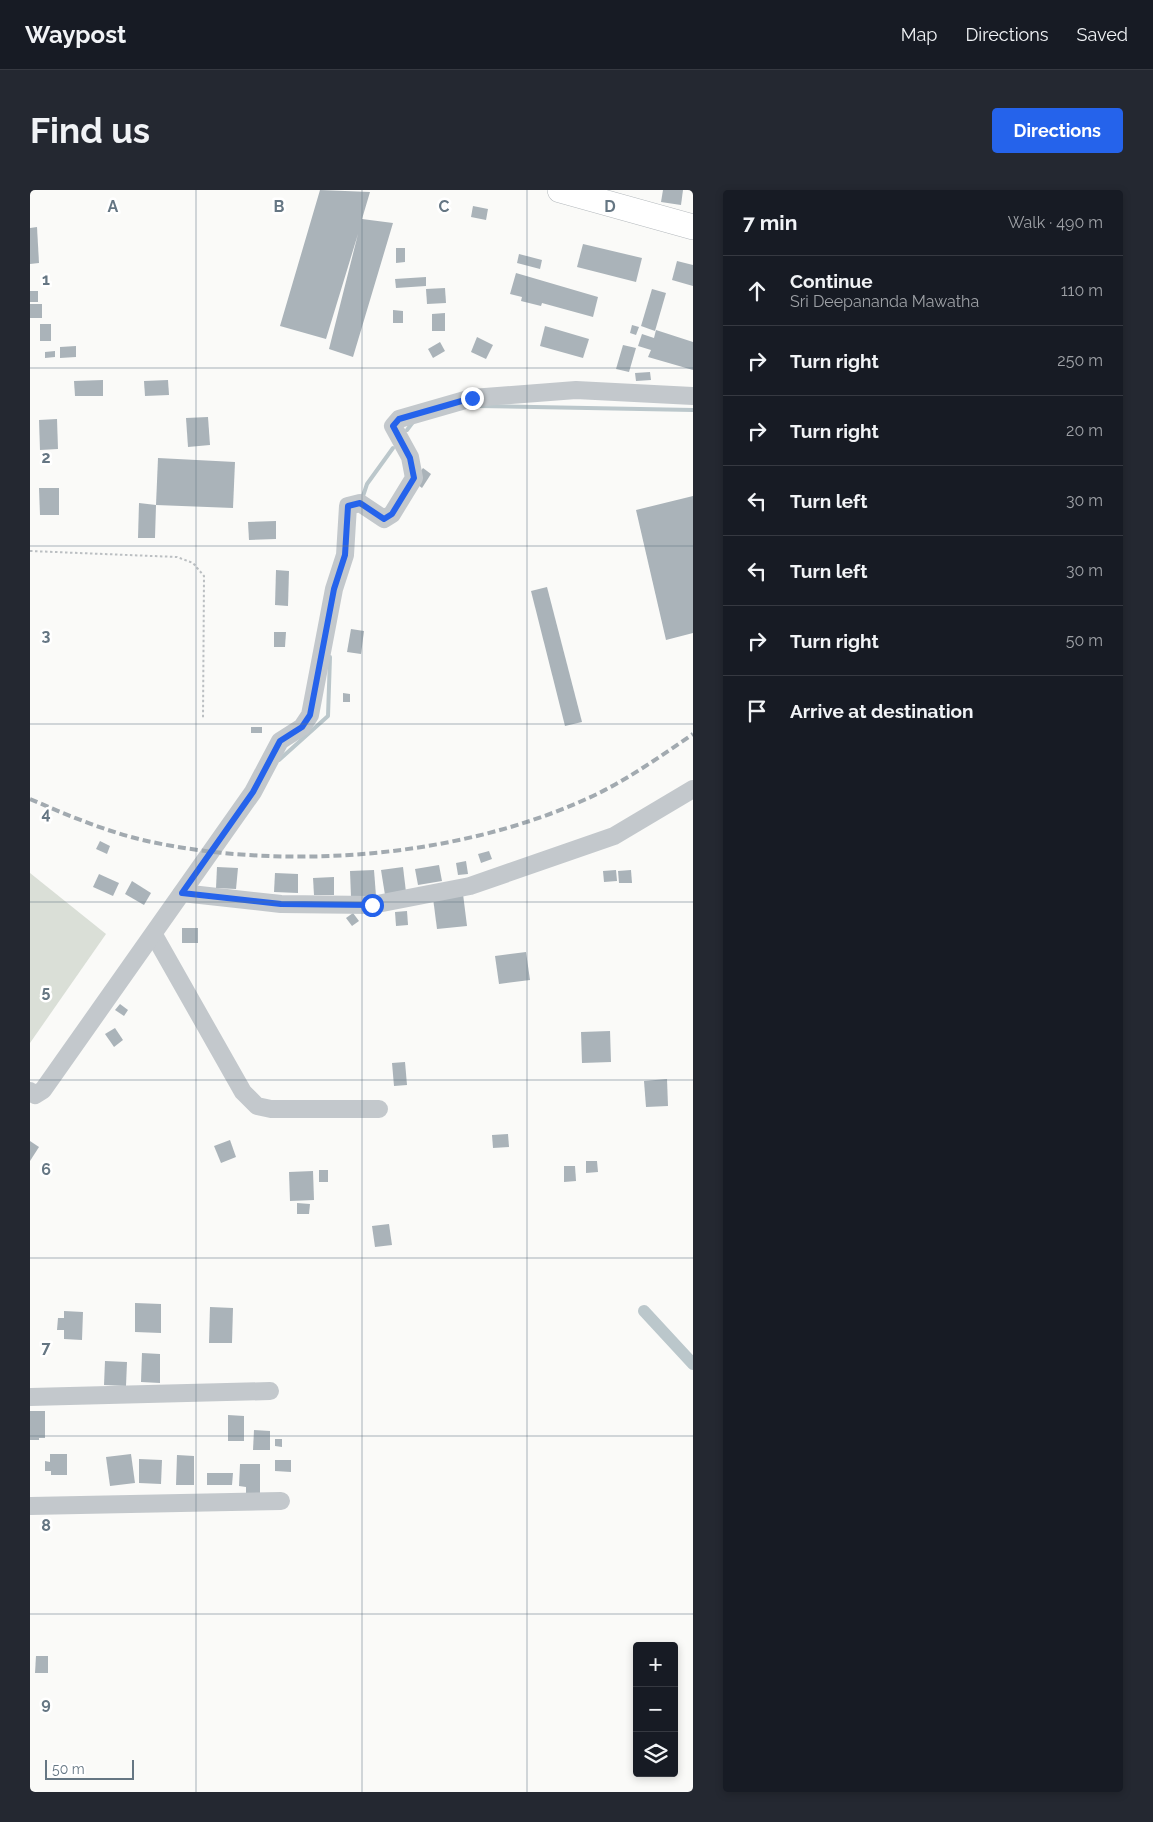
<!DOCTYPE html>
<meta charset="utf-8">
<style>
body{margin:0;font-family:Raleway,sans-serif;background:#242831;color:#f1f3f6}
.controls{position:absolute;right:15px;bottom:15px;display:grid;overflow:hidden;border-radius:5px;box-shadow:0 2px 8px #0003}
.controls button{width:45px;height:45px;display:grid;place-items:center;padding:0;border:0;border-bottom:1px solid #363941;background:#171b24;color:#f1f3f6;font:25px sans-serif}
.scale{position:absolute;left:15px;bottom:12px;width:89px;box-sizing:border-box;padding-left:5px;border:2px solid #657683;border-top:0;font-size:14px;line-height:18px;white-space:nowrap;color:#657683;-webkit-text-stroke:4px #fff;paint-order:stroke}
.stop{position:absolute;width:15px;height:15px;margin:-11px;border:4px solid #2563eb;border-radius:50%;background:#fff}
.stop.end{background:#2563eb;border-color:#fff;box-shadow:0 1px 5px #0008}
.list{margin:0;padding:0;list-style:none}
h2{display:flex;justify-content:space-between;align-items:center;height:65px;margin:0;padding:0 20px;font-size:21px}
h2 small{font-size:16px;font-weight:400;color:#9ea1a6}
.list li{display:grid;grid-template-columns:32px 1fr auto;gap:15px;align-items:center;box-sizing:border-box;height:70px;padding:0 20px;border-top:1px solid #363941}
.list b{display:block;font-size:19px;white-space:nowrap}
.list p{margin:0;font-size:16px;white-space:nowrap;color:#9ea1a6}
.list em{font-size:16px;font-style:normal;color:#9ea1a6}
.icon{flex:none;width:28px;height:28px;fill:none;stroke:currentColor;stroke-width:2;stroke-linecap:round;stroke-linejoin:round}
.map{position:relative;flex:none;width:663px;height:1602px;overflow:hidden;border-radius:5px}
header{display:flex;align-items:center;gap:30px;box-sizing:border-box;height:70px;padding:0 25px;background:#171b24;border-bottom:1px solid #363941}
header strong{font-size:24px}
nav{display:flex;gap:28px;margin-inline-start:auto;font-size:18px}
.intro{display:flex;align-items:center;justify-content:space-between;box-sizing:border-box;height:120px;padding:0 30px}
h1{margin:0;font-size:35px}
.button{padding:12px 22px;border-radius:5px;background:#2563eb;color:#fff;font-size:18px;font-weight:700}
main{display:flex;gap:30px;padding:0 30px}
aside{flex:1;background:#171b24;border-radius:5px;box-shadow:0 2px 8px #0003}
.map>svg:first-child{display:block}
</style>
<header>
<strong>Waypost</strong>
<nav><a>Map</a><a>Directions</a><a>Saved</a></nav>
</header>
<div class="intro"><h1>Find us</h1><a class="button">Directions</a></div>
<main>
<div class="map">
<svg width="663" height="1602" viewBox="0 0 663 1602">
<rect width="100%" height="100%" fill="#fafaf8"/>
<polygon fill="#dadfd7" points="0,683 76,744 0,853"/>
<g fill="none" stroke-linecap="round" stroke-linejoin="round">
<g stroke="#bbc7cb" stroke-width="4">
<polyline points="448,216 663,220"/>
<polyline points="377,240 383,232"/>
<polyline points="332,309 337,294 363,258"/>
<polyline points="249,570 298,526 300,467"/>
</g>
<polyline stroke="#bbc7cb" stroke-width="12" points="614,1121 663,1174"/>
</g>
<g fill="#aab3b9">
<polygon points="290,0 340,2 332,29 363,33 323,167 299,159 328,44 296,149 250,136"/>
<polygon points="633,0 653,0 651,15 631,12"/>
<polygon points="443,16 458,19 456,30 441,27"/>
<polygon points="7,37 9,73 0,74 0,38"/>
<polygon points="553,54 612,68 606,92 547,77"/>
<polygon points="366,58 375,58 375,72 366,73"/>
<polygon points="489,64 512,70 510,79 487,73"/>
<polygon points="647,71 663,75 663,96 642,90"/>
<polygon points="486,83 568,107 563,127 512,113 511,116 491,111 492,107 480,104"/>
<polygon points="396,87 396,96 366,98 365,89"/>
<polygon points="415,98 416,113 397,114 396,99"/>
<polygon points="622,99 636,103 625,141 611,136"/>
<rect x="0" y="101" width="8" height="11"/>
<rect x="0" y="114" width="12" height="14"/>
<polygon points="363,120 373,121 373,133 363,133"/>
<polygon points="415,123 415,141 402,141 402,124"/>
<rect x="10" y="134" width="11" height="17"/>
<polygon points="602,135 609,137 606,145 600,143"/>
<polygon points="515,136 559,149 553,168 510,156"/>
<polygon points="626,140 663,152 663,180 618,167 621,160 608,156 612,144 624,148"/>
<polygon points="447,147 463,155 456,169 441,162"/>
<polygon points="410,152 415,161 403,168 398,159"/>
<polygon points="593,155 606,158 599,182 586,179"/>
<polygon points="46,156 46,167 30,168 30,157"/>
<polygon points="25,161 25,167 15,168 15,162"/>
<polygon points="620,182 621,190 606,191 605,183"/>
<polygon points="73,190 73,206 45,206 44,191"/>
<polygon points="138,190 139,205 115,206 114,191"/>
<polygon points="178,227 180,255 158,257 156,228"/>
<polygon points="27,229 28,259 10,260 9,230"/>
<polygon points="128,268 205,272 203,318 126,315"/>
<polygon points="393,278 401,284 392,298 383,291"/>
<polygon points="9,298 29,298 29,325 10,325"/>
<polygon points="663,306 663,443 636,450 606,320"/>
<polygon points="109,313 126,315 125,348 108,348"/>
<polygon points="246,331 246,349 219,350 218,332"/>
<polygon points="246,380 259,381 258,416 245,415"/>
<polygon points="517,397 552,532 535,536 501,401"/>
<polygon points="321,439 334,441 331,464 317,462"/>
<polygon points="244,442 256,442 255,457 244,457"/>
<polygon points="313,503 320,504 320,512 313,512"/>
<rect x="221" y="537" width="11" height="6"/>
<polygon points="70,651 80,656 77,664 66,659"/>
<polygon points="459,661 462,669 451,673 448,664"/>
<polygon points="436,671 438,684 428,685 426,673"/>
<polygon points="409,675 412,691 388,695 385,679"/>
<polygon points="187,677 208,678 206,699 186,698"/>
<polygon points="373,677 376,702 355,705 351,680"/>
<polygon points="344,680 346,706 321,707 320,681"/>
<polygon points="586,680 587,691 574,692 573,681"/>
<polygon points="601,680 602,693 589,693 588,681"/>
<polygon points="245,683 268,684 268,703 244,702"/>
<polygon points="69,684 89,693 83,706 63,697"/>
<polygon points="304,687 304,705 284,705 283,688"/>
<polygon points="102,691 121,703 114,715 95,704"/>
<polygon points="433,704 437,736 407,739 403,708"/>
<polygon points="377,721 378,735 366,736 365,722"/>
<polygon points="323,723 329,731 322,736 316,728"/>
<rect x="152" y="738" width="16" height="15"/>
<polygon points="496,762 500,790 469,794 465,766"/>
<polygon points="90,814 98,820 94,826 85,820"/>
<polygon points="85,838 93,850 84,857 75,844"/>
<polygon points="580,841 581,872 552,873 551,842"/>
<polygon points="375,872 377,895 364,896 362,873"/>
<polygon points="637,889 638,916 616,917 614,891"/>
<polygon points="478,944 479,957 463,958 462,945"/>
<polygon points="200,950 206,967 191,973 184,956"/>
<polygon points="0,951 9,957 0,971"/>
<polygon points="556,971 567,971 568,982 556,983"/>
<polygon points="534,976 545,976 546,991 534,992"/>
<rect x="289" y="980" width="9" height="12"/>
<polygon points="283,981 284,1010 260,1011 259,982"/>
<polygon points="267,1013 280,1014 279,1024 267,1024"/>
<polygon points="359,1034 362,1055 345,1057 342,1036"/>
<polygon points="105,1113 131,1114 131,1143 105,1142"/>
<polygon points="180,1117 203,1118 202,1153 179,1153"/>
<polygon points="34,1121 53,1122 52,1150 34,1149 34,1140 27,1140 28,1128 34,1128"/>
<polygon points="112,1163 130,1164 130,1193 111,1192"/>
<polygon points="75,1171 97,1172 96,1196 74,1195"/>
<polygon points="0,1221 15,1221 15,1248 9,1248 9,1250 0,1250"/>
<polygon points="198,1225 214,1226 214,1251 198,1251"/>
<polygon points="224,1240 240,1241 240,1260 223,1260"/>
<polygon points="245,1249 252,1249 252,1257 245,1256"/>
<polygon points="20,1264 37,1264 37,1285 21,1285 21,1281 15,1281 15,1271 20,1272"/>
<polygon points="101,1264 105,1293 80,1296 76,1267"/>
<polygon points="147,1265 164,1266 164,1295 146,1295"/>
<polygon points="109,1269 132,1270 131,1294 109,1293"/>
<polygon points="245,1270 261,1270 261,1282 245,1281"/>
<polygon points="210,1274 230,1274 230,1303 216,1303 216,1297 209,1296"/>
<polygon points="177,1283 203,1283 202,1295 177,1295"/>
<polygon points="6,1466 18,1466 18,1483 5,1483"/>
</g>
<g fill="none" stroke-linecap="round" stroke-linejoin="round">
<g stroke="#b4b9bd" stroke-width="26">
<polyline id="highway" points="530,0 663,37"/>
</g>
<polyline stroke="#bbbfc2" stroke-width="2" stroke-dasharray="2.5 2.5" stroke-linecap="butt" points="0,361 147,367 163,373 174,386 173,529"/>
<g stroke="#c3c8cc" stroke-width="18">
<polyline points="152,703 251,714 342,715 440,696 584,646 663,599"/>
<polyline points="124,745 213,902 227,916 241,919 349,919"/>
<polyline points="0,901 5,905 13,900 223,602 250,551 272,537 280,525 304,399 315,365 318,316 330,313 354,329 362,324 384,288 380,267 363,236 369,229 442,208 546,200 663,206"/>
<polyline points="0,1207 240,1201"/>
<polyline points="0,1316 251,1311"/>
</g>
<use href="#highway" stroke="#fff" stroke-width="25"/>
<path stroke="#a2aab0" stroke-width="4" stroke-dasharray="8 4" stroke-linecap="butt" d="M0,609c37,16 77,33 117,42 137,30 308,17 437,-41 39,-17 74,-42 109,-66"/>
</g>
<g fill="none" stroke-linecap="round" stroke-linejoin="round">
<polyline stroke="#2563eb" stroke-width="6" points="342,715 251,714 152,703 223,602 250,551 272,537 280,525 304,399 315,365 318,316 330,313 354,329 362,324 384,288 380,268 363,236 369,229 442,208"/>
</g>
<path fill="none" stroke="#657683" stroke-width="1" stroke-opacity="0.55" d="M166,0v1602M332,0v1602M497,0v1602M0,178h663M0,356h663M0,534h663M0,712h663M0,890h663M0,1068h663M0,1246h663M0,1424h663"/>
<g font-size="16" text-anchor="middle" font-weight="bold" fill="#657683" stroke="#fff" stroke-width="5" stroke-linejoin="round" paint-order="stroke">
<text x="83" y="22">A</text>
<text x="249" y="22">B</text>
<text x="414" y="22">C</text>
<text x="580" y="22">D</text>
<text x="16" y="95">1</text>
<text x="16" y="273">2</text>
<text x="16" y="451">3</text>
<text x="16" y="629">4</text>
<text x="16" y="807">5</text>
<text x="16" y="985">6</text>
<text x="16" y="1163">7</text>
<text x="16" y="1341">8</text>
<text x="16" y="1519">9</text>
</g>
</svg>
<div class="controls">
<button>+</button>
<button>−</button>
<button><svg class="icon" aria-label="layers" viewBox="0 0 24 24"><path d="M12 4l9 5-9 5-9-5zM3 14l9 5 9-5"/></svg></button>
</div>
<div class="scale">50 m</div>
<div class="stop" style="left:342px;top:715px"></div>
<div class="stop end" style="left:442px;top:208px"></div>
</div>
<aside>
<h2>7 min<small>Walk · 490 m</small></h2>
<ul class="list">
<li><svg class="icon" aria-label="ahead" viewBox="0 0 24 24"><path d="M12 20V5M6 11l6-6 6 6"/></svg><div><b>Continue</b><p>Sri Deepananda Mawatha</p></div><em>110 m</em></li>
<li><svg class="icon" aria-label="right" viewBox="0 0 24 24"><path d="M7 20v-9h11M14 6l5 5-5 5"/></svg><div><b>Turn right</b></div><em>250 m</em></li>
<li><svg class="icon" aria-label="right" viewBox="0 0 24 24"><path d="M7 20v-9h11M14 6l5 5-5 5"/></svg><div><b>Turn right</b></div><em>20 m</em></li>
<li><svg class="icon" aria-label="left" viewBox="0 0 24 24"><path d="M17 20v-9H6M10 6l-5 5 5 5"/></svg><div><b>Turn left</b></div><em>30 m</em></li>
<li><svg class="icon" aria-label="left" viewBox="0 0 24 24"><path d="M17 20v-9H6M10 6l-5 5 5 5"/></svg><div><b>Turn left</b></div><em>30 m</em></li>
<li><svg class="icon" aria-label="right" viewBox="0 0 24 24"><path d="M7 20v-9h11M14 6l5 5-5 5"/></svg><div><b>Turn right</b></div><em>50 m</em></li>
<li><svg class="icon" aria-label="arrive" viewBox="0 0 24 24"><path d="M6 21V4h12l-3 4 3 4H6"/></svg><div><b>Arrive at destination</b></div></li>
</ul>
</aside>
</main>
